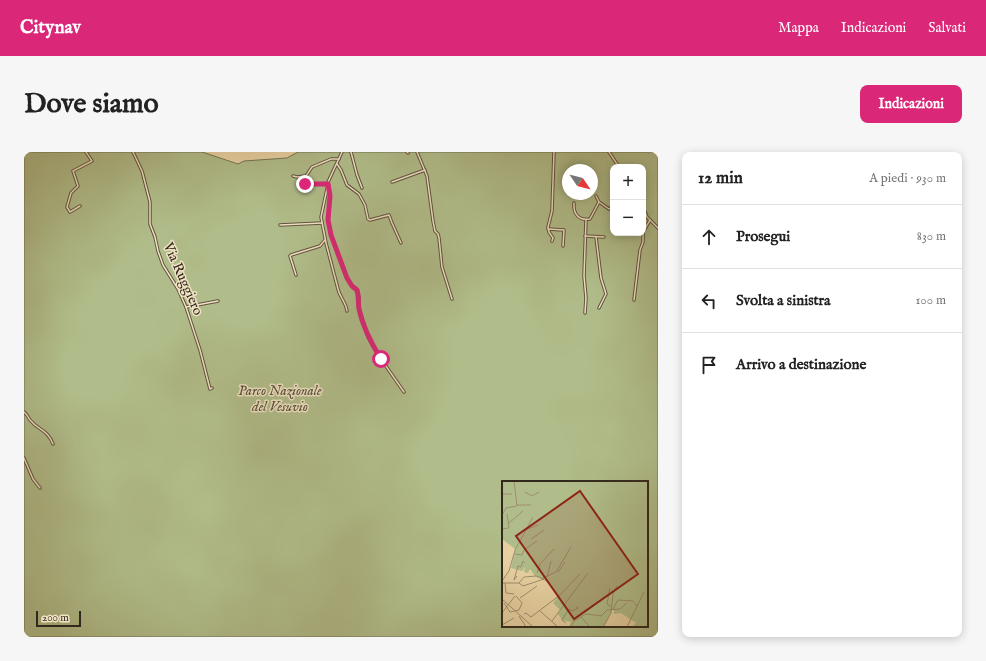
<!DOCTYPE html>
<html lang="it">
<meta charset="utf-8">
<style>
body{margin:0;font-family:"IM FELL English",serif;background:#f6f6f6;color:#222}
.controls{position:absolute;right:12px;top:12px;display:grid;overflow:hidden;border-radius:8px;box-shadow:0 2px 10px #0003}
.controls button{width:36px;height:36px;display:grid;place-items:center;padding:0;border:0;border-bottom:1px solid #e0e0e0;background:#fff;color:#222;font:20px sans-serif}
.compass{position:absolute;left:538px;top:12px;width:36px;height:36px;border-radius:50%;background:#fff;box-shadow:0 2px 10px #0003;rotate:125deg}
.scale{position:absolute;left:12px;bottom:10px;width:45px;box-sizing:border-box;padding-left:4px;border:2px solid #32291e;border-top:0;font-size:11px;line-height:14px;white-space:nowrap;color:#32291e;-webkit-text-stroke:3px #f0e2c3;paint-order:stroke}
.stop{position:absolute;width:12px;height:12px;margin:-9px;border:3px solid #db2777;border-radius:50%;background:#fff}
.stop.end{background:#db2777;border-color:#fff;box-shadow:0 1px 4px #0008}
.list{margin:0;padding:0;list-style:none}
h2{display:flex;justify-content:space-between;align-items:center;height:52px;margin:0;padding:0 16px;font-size:17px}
h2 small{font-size:13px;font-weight:400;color:#767676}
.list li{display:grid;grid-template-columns:26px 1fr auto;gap:12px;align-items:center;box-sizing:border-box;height:64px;padding:0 16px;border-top:1px solid #e0e0e0}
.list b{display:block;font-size:15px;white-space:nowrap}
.list em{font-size:13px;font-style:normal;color:#767676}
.icon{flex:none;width:22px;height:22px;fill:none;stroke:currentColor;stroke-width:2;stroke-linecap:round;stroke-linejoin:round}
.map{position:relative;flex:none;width:634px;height:485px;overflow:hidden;border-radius:8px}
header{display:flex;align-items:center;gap:24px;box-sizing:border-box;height:56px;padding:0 20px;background:#db2777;color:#fff}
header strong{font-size:19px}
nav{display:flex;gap:22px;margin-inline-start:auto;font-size:14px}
.intro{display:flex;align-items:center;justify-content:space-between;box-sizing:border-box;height:96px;padding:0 24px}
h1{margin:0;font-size:28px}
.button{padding:10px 18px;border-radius:8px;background:#db2777;color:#fff;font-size:14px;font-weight:700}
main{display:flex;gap:24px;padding:0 24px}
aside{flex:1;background:#fff;border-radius:8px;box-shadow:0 2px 10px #0003}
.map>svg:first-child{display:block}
</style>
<header>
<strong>Citynav</strong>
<nav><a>Mappa</a><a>Indicazioni</a><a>Salvati</a></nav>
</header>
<div class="intro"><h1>Dove siamo</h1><a class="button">Indicazioni</a></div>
<main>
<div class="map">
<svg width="634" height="485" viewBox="0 0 634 485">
<rect width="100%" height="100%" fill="#e8d2a3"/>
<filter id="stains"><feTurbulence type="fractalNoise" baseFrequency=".005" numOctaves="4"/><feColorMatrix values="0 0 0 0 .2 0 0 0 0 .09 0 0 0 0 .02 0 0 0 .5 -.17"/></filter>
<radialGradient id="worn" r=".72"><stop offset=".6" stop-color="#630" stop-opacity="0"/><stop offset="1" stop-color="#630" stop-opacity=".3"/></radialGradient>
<path fill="#b0bd8a" stroke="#717354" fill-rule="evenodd" d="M0,0h178l36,12 6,-3 43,-3 11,-6h360v485h-634zM589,15h30v66h-30zM544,18h24v24h-24zM479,330h144v144h-144z"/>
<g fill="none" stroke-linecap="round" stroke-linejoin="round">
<g stroke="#60533f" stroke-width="3.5">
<g id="street">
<polyline points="109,0 118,19 126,50 126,72 131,85 134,99 139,113 154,137 162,155 176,198 186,237 188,236"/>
<polyline points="318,0 304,30 306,44 304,68 307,83 323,126 328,134 333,138 335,145 335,156 344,185 357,207 380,240"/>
<polyline points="327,0 333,23 338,36"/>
<polyline points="383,0 384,1"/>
<polyline points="393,0 403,24 409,69 411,79 414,82 415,86 418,115 428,147"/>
<polyline points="585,0 595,15"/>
<polyline points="313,12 317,18 323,33 335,42 341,53 344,67 346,68 365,63 368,71 377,91"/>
<polyline points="269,24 273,25 282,24 288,15 307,7 315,7"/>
<polyline points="368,30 401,18"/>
<polyline points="281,32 304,32"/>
<path d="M304,32l-7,33 5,26 12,46c2,9 8,13 9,22"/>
<polyline points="572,44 575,50 585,57 589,54"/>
<path d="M550,51c-1,11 5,18 16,16l9,-17"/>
<polyline points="56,54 46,60 43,55 47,41 54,34 49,19 68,9 62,0"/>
<polyline points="619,55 623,65 634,76"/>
<polyline points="256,73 298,71"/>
<polyline points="524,77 540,78 539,94"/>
<polyline points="561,84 580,85"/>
<polyline points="572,85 577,126 582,142 575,156"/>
<polyline points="528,89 529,86 525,80 524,75 528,59 530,0"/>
<polyline points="272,123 266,104 267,103 296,94 301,88"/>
<polyline points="610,148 616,98 619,90 619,80 626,68"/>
<polyline points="162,155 194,149"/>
<polyline points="561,161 562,146 560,124 562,68"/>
<path d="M0,260c3,2 4,5 6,8 9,11 17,9 23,24"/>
<polyline points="0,306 9,327 16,336"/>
</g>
</g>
<use href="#street" stroke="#f0e2c3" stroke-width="1.5"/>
</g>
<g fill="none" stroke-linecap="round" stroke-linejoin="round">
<path stroke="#db2777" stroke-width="5" d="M281,32h23l2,12 -2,24 3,15 16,43 5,8 5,4c2,7 1,13 2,19 4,19 12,34 22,50"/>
</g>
<g text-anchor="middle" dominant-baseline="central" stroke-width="3" stroke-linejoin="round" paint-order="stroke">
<g font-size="14" fill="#32291e" stroke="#f0e2c3">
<text transform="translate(159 127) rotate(66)">Via Ruggiero</text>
</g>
<g font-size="14" font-style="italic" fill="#524e39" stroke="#f0e2c3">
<text x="256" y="239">Parco Nazionale<tspan x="256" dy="16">del Vesuvio</tspan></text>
</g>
</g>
<g transform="translate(478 329)">
<rect width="146" height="146" fill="#e8d2a3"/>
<path d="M0,0h146v146h-16l4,-4 -15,-10 -7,1v-4h-2l-8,16 -35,1 2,-5 -9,-2 -4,-6 2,-4 -7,-7 5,-6 -7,-13 -16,-8 -5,-7 -2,4 -4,-1 1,-5 -3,4 -11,-3 4,-19 -13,-10z" fill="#b0bd8a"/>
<path fill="none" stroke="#9f8e6e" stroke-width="1" d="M0,9v4h10M23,11l7,4 7,-4M15,24h14M0,34l4,-7 11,-2 -3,-25M7,42l14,-12M0,48l7,-1 -2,-14M23,49l13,-5M29,58l13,-9M13,73l7,1 2,-5 13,-9M56,91l7,-10M35,92l3,-9 14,-15M15,95l-3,4 4,-14 3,1 2,-6 2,2M34,95l8,3 -21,7 -4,-3 5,-6zM45,96l4,-16M41,97l13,-6 15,-25M0,100l7,-10 6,-21 18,-33M0,102h17M3,102l1,10 8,1M108,107l-3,16 5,3M18,117l17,-12M0,118l31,28M2,122l6,9 9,-2 3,-7 -6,-7M111,128l5,-9 15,1 4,5M38,130l18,16M0,132l13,-17M22,133l2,-1 5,4 29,-22 20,-21M17,135l7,11M99,135l6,-6 13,-1 7,-6M79,136l9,10M50,140l36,-48M64,142l-4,-3 7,-11 3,2 6,-3 -2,-1M0,144l12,-7M102,145l7,-13 2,-19 4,-8M68,146l4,-6 12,-7 16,2M125,146l17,-35"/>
<path fill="#8f2418" fill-opacity="0.15" stroke="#8f2418" stroke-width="2" d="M78,10l58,83 -64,45 -58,-83z"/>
<rect width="146" height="146" fill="none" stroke="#32291e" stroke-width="2"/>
</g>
<rect width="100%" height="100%" filter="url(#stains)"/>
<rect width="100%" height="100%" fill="url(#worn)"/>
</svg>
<div class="controls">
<button>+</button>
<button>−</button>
</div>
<svg class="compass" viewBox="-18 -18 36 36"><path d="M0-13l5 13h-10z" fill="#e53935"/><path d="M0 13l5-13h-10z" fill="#767676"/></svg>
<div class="scale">200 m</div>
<div class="stop" style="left:357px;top:207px"></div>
<div class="stop end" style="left:281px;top:32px"></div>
</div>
<aside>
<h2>12 min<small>A piedi · 930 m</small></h2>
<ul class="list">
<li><svg class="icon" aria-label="ahead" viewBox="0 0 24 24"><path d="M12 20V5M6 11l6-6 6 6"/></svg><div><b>Prosegui</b></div><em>830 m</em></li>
<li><svg class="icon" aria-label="left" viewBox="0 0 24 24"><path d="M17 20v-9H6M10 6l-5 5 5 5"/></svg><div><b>Svolta a sinistra</b></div><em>100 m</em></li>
<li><svg class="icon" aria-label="arrive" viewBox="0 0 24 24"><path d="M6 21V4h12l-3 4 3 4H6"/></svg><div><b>Arrivo a destinazione</b></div></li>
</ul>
</aside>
</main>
